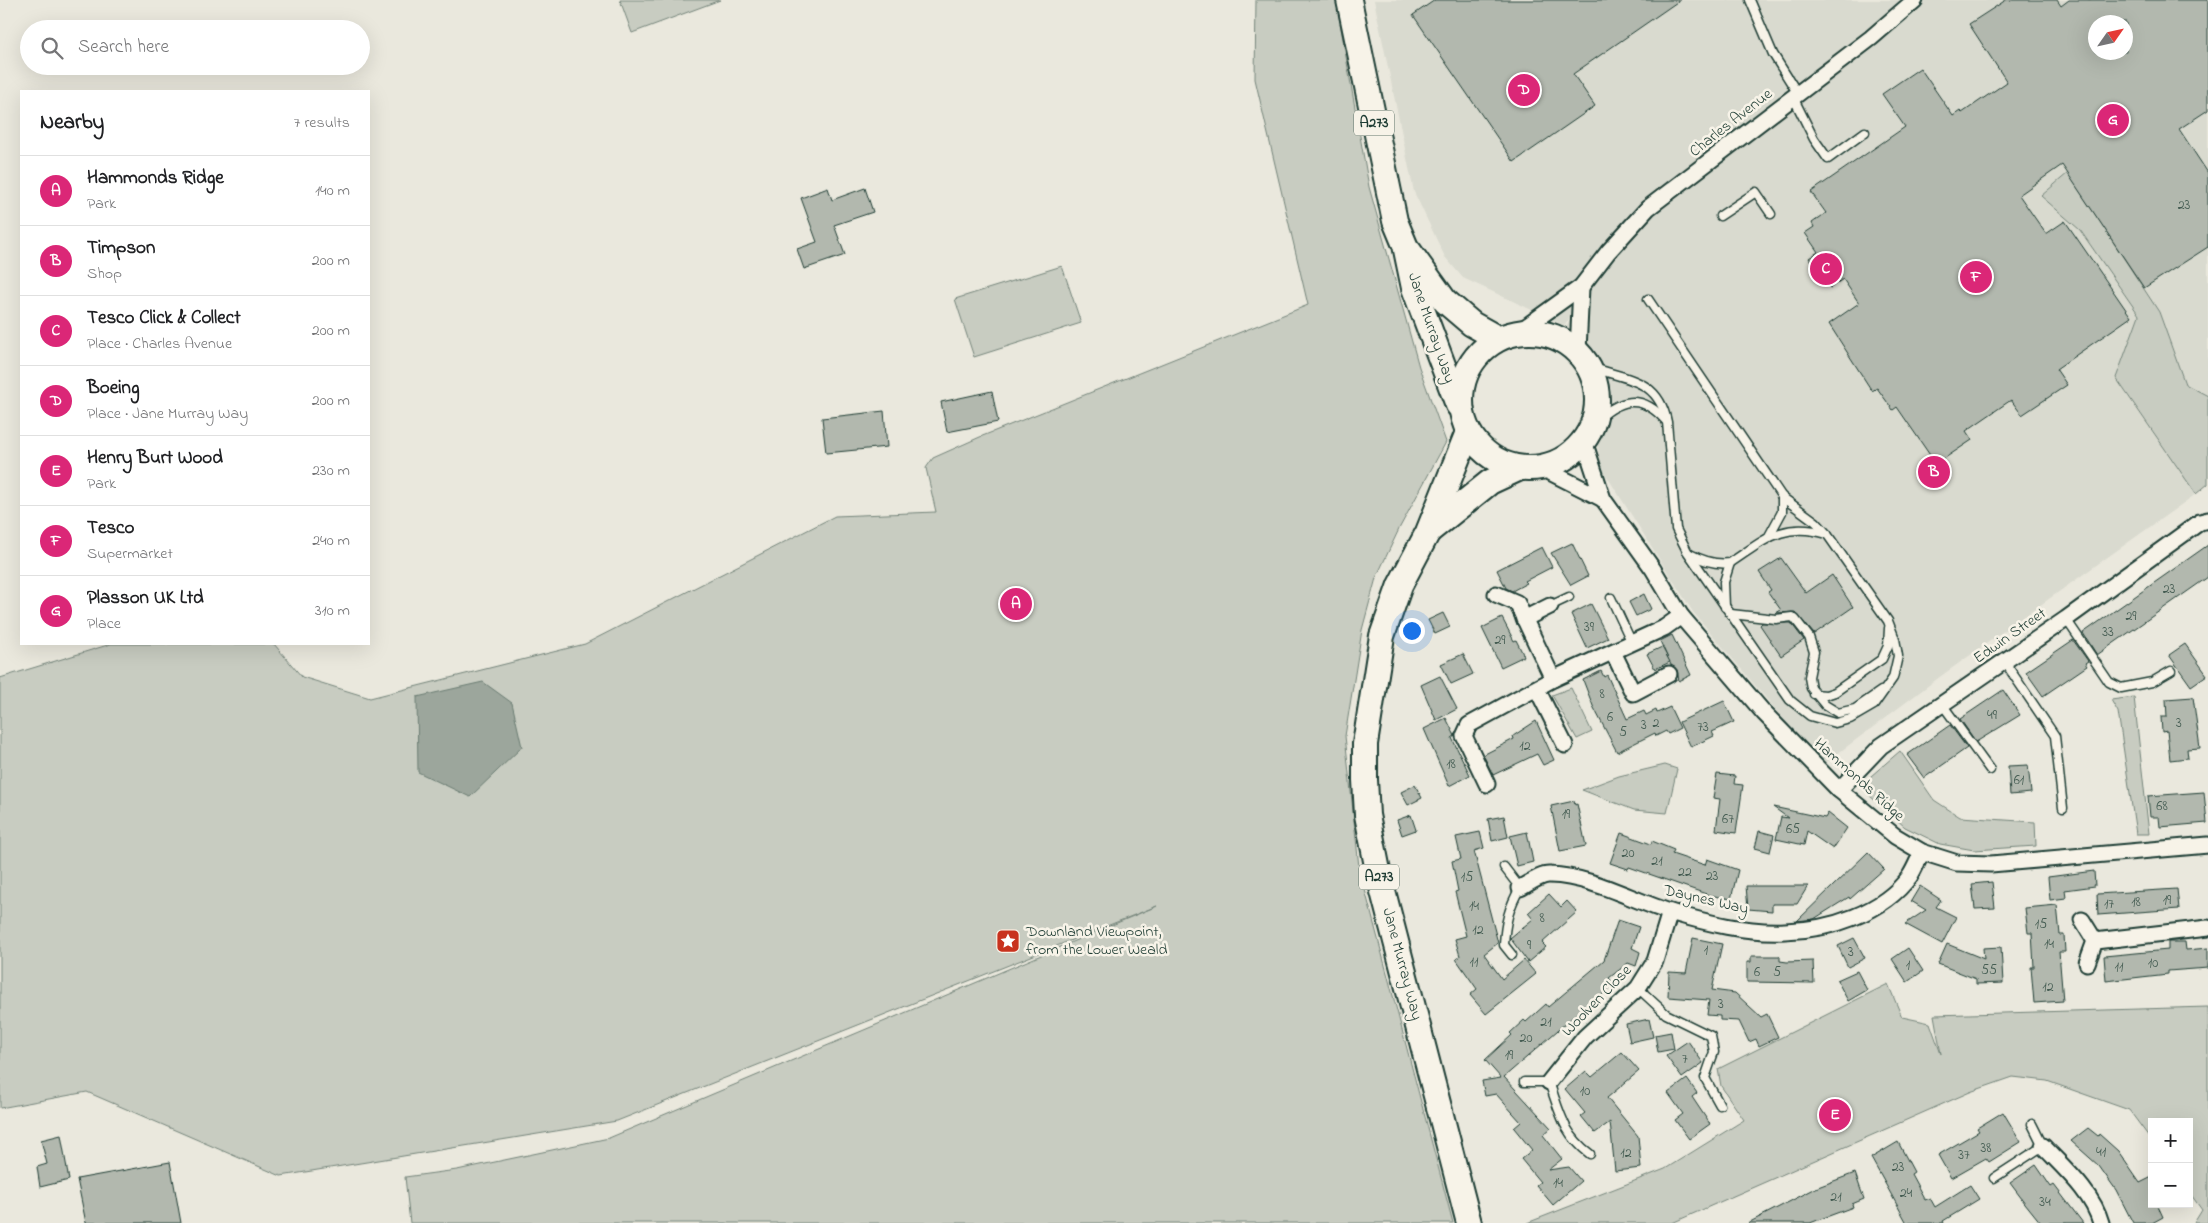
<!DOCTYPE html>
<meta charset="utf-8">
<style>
body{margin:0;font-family:"Indie Flower",sans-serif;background:#f6f6f6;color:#202124}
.controls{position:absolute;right:15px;bottom:15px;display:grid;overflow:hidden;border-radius:0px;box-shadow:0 5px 20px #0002}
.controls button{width:45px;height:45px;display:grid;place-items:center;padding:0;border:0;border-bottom:1px solid #e0e0e0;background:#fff;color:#202124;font:25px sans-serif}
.compass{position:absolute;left:2088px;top:15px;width:45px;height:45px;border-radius:50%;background:#fff;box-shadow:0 5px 20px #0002;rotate:56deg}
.you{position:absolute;left:1411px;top:630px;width:18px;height:18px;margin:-12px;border:4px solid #fff;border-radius:50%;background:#1a73e8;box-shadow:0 0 0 8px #1a73e833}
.badge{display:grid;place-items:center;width:32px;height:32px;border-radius:50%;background:#db2777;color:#fff;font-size:16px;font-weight:700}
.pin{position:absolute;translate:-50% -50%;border:2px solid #fff;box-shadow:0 1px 5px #0006}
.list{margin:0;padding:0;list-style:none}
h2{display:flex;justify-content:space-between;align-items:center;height:65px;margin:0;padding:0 20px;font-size:21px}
h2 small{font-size:16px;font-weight:400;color:#757577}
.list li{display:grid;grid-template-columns:32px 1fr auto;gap:15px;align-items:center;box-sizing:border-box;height:70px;padding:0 20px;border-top:1px solid #e0e0e0}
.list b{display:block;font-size:19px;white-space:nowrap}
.list p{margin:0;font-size:16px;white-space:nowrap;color:#757577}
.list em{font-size:16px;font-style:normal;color:#757577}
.icon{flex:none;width:28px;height:28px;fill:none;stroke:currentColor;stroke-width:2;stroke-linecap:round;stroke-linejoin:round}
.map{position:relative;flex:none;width:2208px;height:1223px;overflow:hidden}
.search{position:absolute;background:#fff;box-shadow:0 5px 20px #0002;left:20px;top:20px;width:350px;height:55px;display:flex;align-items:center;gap:12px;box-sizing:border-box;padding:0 18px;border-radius:28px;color:#757577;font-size:19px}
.panel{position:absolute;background:#fff;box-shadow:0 5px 20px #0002;left:20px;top:90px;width:350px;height:555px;border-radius:0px}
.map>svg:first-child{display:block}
</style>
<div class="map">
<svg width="2208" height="1223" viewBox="0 0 2208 1223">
<rect width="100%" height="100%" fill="#eae8dd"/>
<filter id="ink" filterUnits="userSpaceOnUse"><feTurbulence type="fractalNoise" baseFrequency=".02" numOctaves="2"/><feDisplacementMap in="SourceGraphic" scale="10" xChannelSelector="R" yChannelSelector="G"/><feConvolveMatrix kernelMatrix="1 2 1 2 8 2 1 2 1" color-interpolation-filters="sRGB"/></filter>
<g filter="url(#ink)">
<path fill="#d9dacf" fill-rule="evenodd" d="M1374,0h834v396l-23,-12 -26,-72 -91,-139 -27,23 39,34 59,85 -23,63 80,116 -255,182 -124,93 -42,-60 -82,-97 -92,-145 -3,-19 -3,-66 -35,-43 11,-21 -7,7 -101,-47 -18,-21 -31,-65zM2096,22h30v30h-30z"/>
<g fill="#c8ccc1" stroke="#74847a">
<polygon points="620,0 720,0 632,33"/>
<polygon points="1256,0 1336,0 1369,187 1419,367 1446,442 1400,527 1376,578 1362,630 1345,736 1359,867 1453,1223 410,1223 405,1177 457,1170 609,1138 1157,906 617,1121 281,1176 87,1092 0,1108 0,678 111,644 274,644 302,677 370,698 585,644 835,516 936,512 926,468 933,458 980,437 1308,305 1255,79"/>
<polygon points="2068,173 2159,312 2185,384 2208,396 2208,484 2196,494 2116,378 2139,315 2080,230 2041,196"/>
<polygon points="1062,266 1081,323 974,357 955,299"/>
<polygon points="1571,688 1592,732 1577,739 1552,695"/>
<polygon points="2134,697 2149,834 2136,834 2118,712 2111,700"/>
<polygon points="1900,751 1934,800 1960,817 2035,822 2036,846 1974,850 1940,844 1905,827 1870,796 1867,787 1871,776"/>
<polygon points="1665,765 1677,769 1667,813 1634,810 1582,790 1619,776"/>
<polygon points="1888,984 1902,1017 1930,1023 1941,1054 1934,1015 2208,1007 2208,1223 2194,1223 2202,1210 2189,1192 2189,1122 2152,1122 2152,1141 2129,1110 2047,1081 2013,1077 1970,1092 1672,1223 1527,1223 1665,1169 1744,1120 1721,1086 1718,1069"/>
</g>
<polygon fill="#9ca69c" stroke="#6a7c72" points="483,682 512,703 522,747 470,797 418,772 417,697"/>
<g fill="#b2b8ae" stroke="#1f3d34" fill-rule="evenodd">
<polygon points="1435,0 1680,0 1573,74 1595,106 1514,162 1413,15"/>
<path d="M2006,0h51l4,6 8,-6h139v110l-29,19 29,44v74l-64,41 -82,-123 -43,30 27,39 19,-13 66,96 -75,52 11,16 -45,30 -11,-15 -45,31 6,9 -36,24 -39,-57 -4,3 -16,-22 -5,3 -43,-67 30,-21 -16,-24 -13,9 -21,-30 9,-6 -13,-19 9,-6 -2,-4 14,-10 -15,-21 94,-65 -23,-33 38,-26 33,48 7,-5 2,2 45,-31 -38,-58zM2096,22h30v30h-30z"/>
<polygon points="828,188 832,200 865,188 873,212 834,225 845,255 804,269 797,249 817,242 801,198"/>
<polygon points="992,391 998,422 947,432 941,402"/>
<polygon points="884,411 887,447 826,453 822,418"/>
<polygon points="1572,543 1588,576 1571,585 1551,553"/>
<polygon points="2208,545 2208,577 2097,655 2083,633"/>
<polygon points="1542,547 1552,567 1525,581 1527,583 1512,591 1506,588 1497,570"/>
<polygon points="1781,558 1806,593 1832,575 1853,607 1814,634 1795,612 1776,613 1781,610 1768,592 1771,590 1759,572"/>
<polygon points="1644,594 1651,609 1636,616 1629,602"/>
<polygon points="1591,604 1608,638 1587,648 1571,614"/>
<polygon points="1443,613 1450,627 1435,634 1428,620"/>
<polygon points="1502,618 1514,641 1516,640 1524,656 1501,667 1482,628"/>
<polygon points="1762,623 1791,623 1804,640 1781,656 1760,625"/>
<polygon points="1672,635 1691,675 1679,681 1677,670 1671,665 1660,641"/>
<polygon points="2073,640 2088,661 2085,663 2087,666 2043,696 2026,672"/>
<polygon points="2185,644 2207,675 2191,686 2169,655"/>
<polygon points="1662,647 1670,662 1655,669 1647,654"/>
<polygon points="1463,654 1473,674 1451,684 1441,664"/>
<polygon points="1601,671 1604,677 1607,675 1627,719 1644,711 1646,715 1656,710 1657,713 1670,707 1680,728 1668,734 1666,731 1656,736 1655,733 1617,752 1593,706 1583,680"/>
<polygon points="1440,676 1457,709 1436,720 1421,685"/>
<polygon points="2003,690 2020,715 1976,742 1960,719"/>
<polygon points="2193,697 2200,748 2187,749 2188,758 2170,760 2167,731 2162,732 2161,717 2167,717 2166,699"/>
<polygon points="1724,701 1734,722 1712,732 1714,736 1691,747 1679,722"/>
<polygon points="1446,718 1455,736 1452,738 1470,775 1449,786 1424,729"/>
<polygon points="1536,721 1554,760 1543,765 1537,754 1493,775 1483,755 1514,739 1513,736"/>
<polygon points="1950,725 1967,748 1924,778 1907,755"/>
<polygon points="2028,765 2031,793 2010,795 2008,766"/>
<polygon points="1717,774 1735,776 1734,784 1743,785 1736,833 1716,830 1720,799 1713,798"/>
<polygon points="1415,785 1422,798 1408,805 1401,792"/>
<polygon points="2204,792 2207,823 2160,827 2159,817 2150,817 2148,796"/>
<polygon points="1574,801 1575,805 1577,804 1586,846 1560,851 1551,806"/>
<polygon points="1773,807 1825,818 1828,813 1847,828 1833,849 1807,831 1804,845 1776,839 1781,817 1788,818"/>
<polygon points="1411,815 1416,830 1402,835 1397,820"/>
<polygon points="1504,816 1508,837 1492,841 1488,819"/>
<polygon points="1759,831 1774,835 1770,852 1755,848"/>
<polygon points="1480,832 1484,848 1474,851 1498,943 1484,954 1502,979 1524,960 1536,974 1486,1014 1470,995 1477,989 1456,959 1460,956 1455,939 1466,936 1455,892 1458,891 1452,861 1461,859 1456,837"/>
<polygon points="1527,832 1533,862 1517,866 1510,836"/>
<polygon points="1621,833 1651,844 1652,841 1674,850 1672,854 1705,865 1707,859 1738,870 1731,899 1709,895 1629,867 1628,869 1610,863"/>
<polygon points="1868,852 1884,869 1850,899 1849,897 1814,919 1797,921"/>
<polygon points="2094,871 2095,886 2065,890 2066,898 2050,900 2048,877"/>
<polygon points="1992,882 1995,908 1975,909 1972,884"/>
<polygon points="1746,886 1808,886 1797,904 1772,904 1772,911 1748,909"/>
<polygon points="1920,886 1941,900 1936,907 1956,917 1942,944 1905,924 1926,910 1911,901"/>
<polygon points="2177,889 2179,909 2098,915 2097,894"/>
<polygon points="1549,894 1561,907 1567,901 1577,912 1542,943 1546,947 1528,962 1510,938 1533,919 1528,913"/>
<polygon points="2057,905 2060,935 2064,935 2065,952 2059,952 2063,1001 2034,1003 2031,967 2034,967 2032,933 2028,933 2025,908"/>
<polygon points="1618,920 1639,927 1632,948 1640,952 1636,966 1628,963 1609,978 1614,984 1586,1009 1588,1010 1575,1020 1573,1017 1504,1077 1551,1128 1543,1135 1562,1159 1548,1170 1569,1167 1581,1181 1553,1205 1536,1185 1540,1182 1521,1159 1532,1150 1514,1128 1521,1122 1496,1094 1485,1096 1482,1081 1501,1078 1485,1060 1512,1035 1510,1033 1524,1020 1526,1022 1546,1004 1548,1007 1604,960"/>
<polygon points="1693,938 1722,944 1712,990 1735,993 1761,1017 1767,1014 1778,1037 1759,1046 1756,1039 1749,1042 1739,1021 1720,1020 1720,1016 1707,1015 1709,1000 1668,997 1669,972 1686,973"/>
<polygon points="1854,938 1865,958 1848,967 1838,946"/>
<polygon points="2168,942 2185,942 2186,950 2208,948 2208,968 2168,971 2168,974 2106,981 2104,956 2168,950"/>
<polygon points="1947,944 1984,959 1983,948 2001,947 2003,983 1976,984 1976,979 1938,964"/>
<polygon points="1908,948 1923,971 1907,982 1892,959"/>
<polygon points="1751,956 1780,956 1780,961 1787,962 1813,961 1814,983 1747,982 1747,962 1751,962"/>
<polygon points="1857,971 1867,990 1848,1001 1837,980"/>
<polygon points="1649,1019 1653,1037 1630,1042 1626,1024"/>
<polygon points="1671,1032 1674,1049 1658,1052 1655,1035"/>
<polygon points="1688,1041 1703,1063 1682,1078 1666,1056"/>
<polygon points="1622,1052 1639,1071 1607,1098 1638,1136 1641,1168 1615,1171 1610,1122 1595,1133 1581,1116 1585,1113 1565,1089 1586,1071 1592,1077"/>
<polygon points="1687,1079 1697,1093 1692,1097 1710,1124 1689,1139 1675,1120 1683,1114 1668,1093"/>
<polygon points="2003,1112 2021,1142 1989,1162 1986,1158 1951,1178 1938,1155 1979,1131 1977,1128"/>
<polygon points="2088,1128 2098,1136 2099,1134 2118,1151 2140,1183 2152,1177 2152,1204 2157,1204 2163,1217 2152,1223 2133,1223 2116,1190 2099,1166 2071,1141"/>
<polygon points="61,1135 69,1180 40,1187 37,1167 47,1164 41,1140"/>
<polygon points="1898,1142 1914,1172 1911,1174 1925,1200 1930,1198 1935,1207 1970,1185 1979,1199 1943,1221 1944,1223 1907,1223 1871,1158"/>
<polygon points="170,1162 181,1223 86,1223 77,1179"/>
<polygon points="2036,1165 2051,1187 2054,1185 2083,1223 2041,1223 2025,1203 2010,1183"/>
<polygon points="1855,1173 1864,1199 1852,1204 1853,1207 1810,1223 1748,1223 1818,1187"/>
</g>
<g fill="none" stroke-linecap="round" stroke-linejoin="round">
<g stroke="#1f3d34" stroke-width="11">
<g id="service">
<polyline points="1750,0 1773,54 1798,94"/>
<polyline points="1793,97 1814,139 1828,159 1865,132"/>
<polyline points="1720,216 1756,192 1771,214"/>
<path d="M1588,366c37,14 70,11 79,56l9,107 11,22 103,149 20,16 25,7 15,-4 24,-14 19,-27 5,-22 -3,-17 -7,-18 -61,-87 -11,-12 -34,-25 -134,-198"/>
<path d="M1594,423c25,-24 47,-31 72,-2"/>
<polyline points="1769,536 1782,512 1782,497"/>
<path d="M1690,554c13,7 25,11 40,9 35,-23 52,-42 97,-29"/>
<polyline points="1611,598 1632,643"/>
<polyline points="1550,606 1569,597"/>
<polyline points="1725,607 1724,582 1730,563"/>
<polyline points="1731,614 1776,619 1792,617 1795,619 1809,637 1814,652 1809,677 1811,688 1825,705 1838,713 1855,709 1881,691"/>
<polyline points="2066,619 2109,682 2121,688 2152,682 2171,671"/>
<polyline points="2004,661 2055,736 2063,808"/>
<polyline points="1814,694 1826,695 1835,692 1882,659 1888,646 1889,628"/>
<polyline points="1942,704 1990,770"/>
<path d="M1504,867l16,21c-11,19 -15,35 -16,57l8,10"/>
<polyline points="1638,988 1666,1014 1711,1036 1714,1052 1705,1078 1720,1105"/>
<path d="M1524,1082h25c11,30 14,52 41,72"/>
<polyline points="1994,1178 2043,1146 2032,1124"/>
</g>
</g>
<g stroke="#1f3d34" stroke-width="19">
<g id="minor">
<polyline points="1520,331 1581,287 1608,252 1648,208 1871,38 1915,0"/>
<polyline points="1578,351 1581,287"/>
<polyline points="1584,441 1603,499 1653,569 1681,616 1764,713 1839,790 1895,836 1922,852 1957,863 1991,864 2208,845"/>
<polyline points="1542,468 1603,499"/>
<polyline points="1496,594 1517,603 1553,679"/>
<polyline points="1524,619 1550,606"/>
<polyline points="1613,652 1633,693 1669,674"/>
<polyline points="1537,689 1565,745"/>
<polyline points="1487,784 1464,736 1469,725 1553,679 1664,628 1681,616"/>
<polyline points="1839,790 1881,746 2066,619 2200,522 2208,520"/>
<path d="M1520,888c8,-4 21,-14 30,-13 40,1 82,25 120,37 37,11 77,21 115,19 45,-1 98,-18 125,-55 5,-8 8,-16 12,-24"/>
<polyline points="2082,920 2095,941 2087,963"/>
<polyline points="2095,941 2208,928"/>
<polyline points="1549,1082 1585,1037 1638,988 1655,961 1670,912"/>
<path d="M2043,1146c21,22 50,47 58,77"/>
</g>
</g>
<g stroke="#1f3d34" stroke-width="28">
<g id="primary">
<polyline points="1349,0 1395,221 1405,245 1414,288 1458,405"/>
<polyline points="1409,251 1445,301 1472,324 1497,338"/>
<circle cx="1529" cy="400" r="68"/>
<polyline points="1468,432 1428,532 1400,585 1382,636 1365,744 1365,780 1367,815 1379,876 1469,1223"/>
<polyline points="1429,531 1490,482 1520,468"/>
</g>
</g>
<use href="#service" stroke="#f7f3e8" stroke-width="8"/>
<use href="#minor" stroke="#f7f3e8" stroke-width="15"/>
<use href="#primary" stroke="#f7f3e8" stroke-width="24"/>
</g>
</g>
<defs>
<g id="sight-square" transform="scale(1.25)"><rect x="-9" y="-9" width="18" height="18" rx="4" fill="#c8321e" stroke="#f7f3e8"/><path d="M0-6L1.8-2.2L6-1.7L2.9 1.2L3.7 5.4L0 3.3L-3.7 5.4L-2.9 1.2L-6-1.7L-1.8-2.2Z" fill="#fff"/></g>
</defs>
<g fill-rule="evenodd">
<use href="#sight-square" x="1008" y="941"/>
</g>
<g text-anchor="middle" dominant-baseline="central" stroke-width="5" stroke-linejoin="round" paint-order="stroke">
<g font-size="14" fill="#445c52">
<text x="2184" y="205">23</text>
<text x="2169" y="589">23</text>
<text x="2131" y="616">29</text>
<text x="1589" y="627">39</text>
<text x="2108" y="632">33</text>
<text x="1500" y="640">29</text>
<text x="1602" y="694">8</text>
<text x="1992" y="715">49</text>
<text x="1610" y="717">6</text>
<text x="1656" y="723">2</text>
<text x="2179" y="723">3</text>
<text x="1644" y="725">3</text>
<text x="1703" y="727">73</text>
<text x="1623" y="732">5</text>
<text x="1525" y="746">12</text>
<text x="1451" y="764">18</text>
<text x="2019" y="780">61</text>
<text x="2162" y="806">68</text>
<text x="1566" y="814">19</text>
<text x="1728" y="819">67</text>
<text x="1793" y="829">65</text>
<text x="1628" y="853">20</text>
<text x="1657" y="861">21</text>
<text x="1685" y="872">22</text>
<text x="1712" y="876">23</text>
<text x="1467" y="877">15</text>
<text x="2167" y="900">19</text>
<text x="2136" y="902">18</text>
<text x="2109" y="904">17</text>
<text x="1474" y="906">14</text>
<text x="1542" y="918">8</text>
<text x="2041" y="924">15</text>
<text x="1478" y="930">12</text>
<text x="2049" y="944">14</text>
<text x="1529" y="945">9</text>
<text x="1706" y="950">1</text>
<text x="1851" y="952">3</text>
<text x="1474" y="962">11</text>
<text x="2153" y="963">10</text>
<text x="1908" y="965">1</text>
<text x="2119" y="967">11</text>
<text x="1989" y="970">55</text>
<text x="1757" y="972">6</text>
<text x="1777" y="972">5</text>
<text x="2048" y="987">12</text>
<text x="1721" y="1004">3</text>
<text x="1546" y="1022">21</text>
<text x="1526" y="1038">20</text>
<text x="1509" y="1055">19</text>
<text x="1685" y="1059">7</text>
<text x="1585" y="1091">10</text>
<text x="1986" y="1148">38</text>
<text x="2101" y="1152">41</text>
<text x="1626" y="1153">12</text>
<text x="1964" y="1155">37</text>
<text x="1898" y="1167">23</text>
<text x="1558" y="1183">14</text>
<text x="1906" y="1193">24</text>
<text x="1836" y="1197">21</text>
<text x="2045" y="1202">34</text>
</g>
<g fill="#f7f3e8" stroke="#60746a" stroke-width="1">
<rect x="1354" y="110.5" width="40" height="25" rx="4"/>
<rect x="1359" y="864.5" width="40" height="25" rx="4"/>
</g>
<g font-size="15" font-weight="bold" fill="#1f3d34">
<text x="1374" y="123">A273</text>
<text x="1379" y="877">A273</text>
</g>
<g font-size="16" fill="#1f3d34" stroke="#f7f3e8">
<text transform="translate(1731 123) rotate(-38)">Charles Avenue</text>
<text transform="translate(1431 328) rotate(71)">Jane Murray Way</text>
<text transform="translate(2010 636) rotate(-35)">Edwin Street</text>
<text transform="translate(1859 780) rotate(42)">Hammonds Ridge</text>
<text transform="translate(1706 900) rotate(13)">Daynes Way</text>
<text transform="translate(1402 964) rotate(75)">Jane Murray Way</text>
<text transform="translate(1597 1001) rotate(-46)">Woolven Close</text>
</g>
<g font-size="16" fill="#1f3d34" stroke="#f7f3e8" text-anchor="start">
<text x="1026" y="932">Downland Viewpoint,<tspan x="1026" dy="18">from the Lower Weald</tspan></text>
</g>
</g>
</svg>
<div class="controls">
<button>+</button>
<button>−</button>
</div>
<svg class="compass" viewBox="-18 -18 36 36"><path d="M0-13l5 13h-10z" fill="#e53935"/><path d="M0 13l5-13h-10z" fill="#757577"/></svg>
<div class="you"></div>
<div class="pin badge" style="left:1016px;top:604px">A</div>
<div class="pin badge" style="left:1934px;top:472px">B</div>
<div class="pin badge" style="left:1826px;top:269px">C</div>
<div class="pin badge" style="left:1524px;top:90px">D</div>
<div class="pin badge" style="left:1835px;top:1115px">E</div>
<div class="pin badge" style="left:1976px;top:277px">F</div>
<div class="pin badge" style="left:2113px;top:120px">G</div>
<div class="search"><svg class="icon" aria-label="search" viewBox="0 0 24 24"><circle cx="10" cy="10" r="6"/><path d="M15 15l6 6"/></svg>Search here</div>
<section class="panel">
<h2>Nearby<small>7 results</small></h2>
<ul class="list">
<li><span class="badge">A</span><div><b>Hammonds Ridge</b><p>Park</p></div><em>140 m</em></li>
<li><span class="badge">B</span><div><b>Timpson</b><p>Shop</p></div><em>200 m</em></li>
<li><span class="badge">C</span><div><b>Tesco Click &amp; Collect</b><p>Place · Charles Avenue</p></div><em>200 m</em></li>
<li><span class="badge">D</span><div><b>Boeing</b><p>Place · Jane Murray Way</p></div><em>200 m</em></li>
<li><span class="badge">E</span><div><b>Henry Burt Wood</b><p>Park</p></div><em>230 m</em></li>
<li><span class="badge">F</span><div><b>Tesco</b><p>Supermarket</p></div><em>240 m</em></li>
<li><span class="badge">G</span><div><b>Plasson UK Ltd</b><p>Place</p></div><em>310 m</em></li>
</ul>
</section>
</div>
